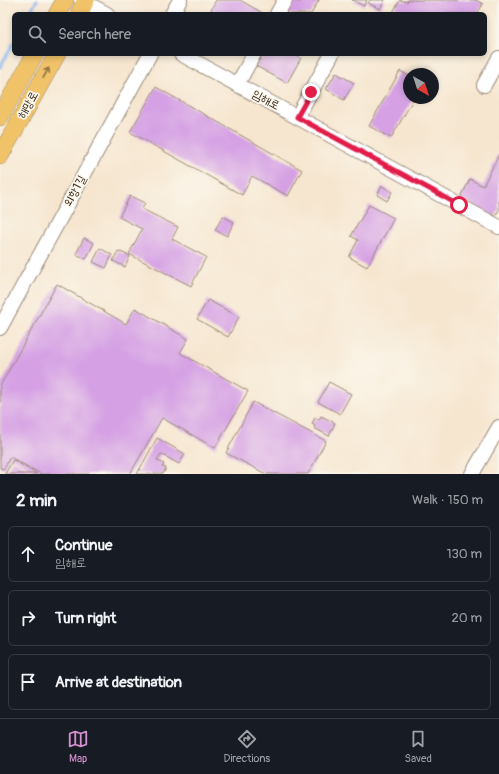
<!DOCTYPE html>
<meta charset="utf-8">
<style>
body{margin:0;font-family:Pangolin,"Poor Story",sans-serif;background:#20242c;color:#f1f3f6}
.compass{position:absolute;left:403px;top:68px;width:36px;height:36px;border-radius:50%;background:#171b24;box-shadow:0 2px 6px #0003;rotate:141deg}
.stop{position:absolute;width:12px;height:12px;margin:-9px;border:3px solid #e11d48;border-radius:50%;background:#fff}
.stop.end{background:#e11d48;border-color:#fff;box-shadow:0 1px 4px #0008}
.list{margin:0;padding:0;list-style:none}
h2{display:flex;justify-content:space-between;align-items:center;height:52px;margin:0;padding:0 16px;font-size:17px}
h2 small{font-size:13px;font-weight:400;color:#9ea1a6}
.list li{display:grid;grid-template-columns:26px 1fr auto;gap:12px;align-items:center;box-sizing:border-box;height:56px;margin:0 8px 8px;padding:0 8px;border:1px solid #363941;border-radius:6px}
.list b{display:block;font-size:15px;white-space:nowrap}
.list p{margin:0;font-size:13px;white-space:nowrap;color:#9ea1a6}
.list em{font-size:13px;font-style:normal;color:#9ea1a6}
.icon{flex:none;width:22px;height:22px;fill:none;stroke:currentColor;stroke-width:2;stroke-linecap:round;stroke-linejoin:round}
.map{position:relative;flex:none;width:499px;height:474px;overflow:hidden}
.search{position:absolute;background:#171b24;box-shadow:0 2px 6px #0003;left:12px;right:12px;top:12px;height:44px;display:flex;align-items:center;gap:10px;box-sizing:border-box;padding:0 14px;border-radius:6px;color:#9ea1a6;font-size:15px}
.sheet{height:244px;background:#171b24}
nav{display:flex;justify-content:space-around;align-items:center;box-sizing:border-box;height:56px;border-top:1px solid #363941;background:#171b24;font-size:11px;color:#9ea1a6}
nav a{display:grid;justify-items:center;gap:2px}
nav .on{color:#d690ce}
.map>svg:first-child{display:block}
</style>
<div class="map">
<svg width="499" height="474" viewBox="0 0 499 474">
<rect width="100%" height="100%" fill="#fbf7ec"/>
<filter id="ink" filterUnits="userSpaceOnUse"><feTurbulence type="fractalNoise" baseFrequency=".025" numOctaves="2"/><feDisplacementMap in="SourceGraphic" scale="8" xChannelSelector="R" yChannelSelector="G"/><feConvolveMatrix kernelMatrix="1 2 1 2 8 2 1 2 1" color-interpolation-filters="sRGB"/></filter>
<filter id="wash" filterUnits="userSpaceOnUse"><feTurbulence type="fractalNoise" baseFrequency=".012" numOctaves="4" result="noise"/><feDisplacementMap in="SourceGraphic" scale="16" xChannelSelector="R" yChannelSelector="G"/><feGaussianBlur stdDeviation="0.9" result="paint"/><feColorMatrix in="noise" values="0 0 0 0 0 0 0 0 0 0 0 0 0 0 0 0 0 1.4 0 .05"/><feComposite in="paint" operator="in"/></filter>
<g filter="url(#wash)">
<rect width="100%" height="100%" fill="#f6e6d0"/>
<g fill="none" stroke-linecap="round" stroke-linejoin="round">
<g stroke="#86b6f1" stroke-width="3">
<polyline points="29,14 37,0"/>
<polyline points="0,67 14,42"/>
</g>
</g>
<g id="blocks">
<g fill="#d5a1e4">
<polygon points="216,0 240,0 264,14 209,14"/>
<polygon points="291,0 300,2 300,0 319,0 311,14 283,14"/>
<polygon points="352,0 367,0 364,6"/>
<polygon points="370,0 385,0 380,9 368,3"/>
<polygon points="400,0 407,2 408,0 476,0 483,4 477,14 392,14"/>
<polygon points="263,54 293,54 301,58 287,83 256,66"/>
<polygon points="400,71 409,76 409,98 414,98 391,138 369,126"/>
<polygon points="336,73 354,83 344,100 326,89"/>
<polygon points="156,87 302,170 288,196 252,176 242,195 130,132"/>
<polygon points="499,154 499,210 495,217 460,199 470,179 483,186"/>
<polygon points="382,186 392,192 387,201 377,195"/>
<polygon points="130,196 145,203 142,209 178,227 172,239 206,257 191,286 129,254 142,229 119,217"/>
<polygon points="369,205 394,218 367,267 349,257 358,240 351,236"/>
<polygon points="223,216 234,222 227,236 215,230"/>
<polygon points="84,238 94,243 86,259 76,254"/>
<polygon points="100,248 112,255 106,268 93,262"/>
<polygon points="118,251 130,256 125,267 113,261"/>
<polygon points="57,284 126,324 135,308 188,339 180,353 248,391 215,448 162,418 130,474 41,474 10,457 4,469 0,468 0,386"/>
<polygon points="208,300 239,317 228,337 197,319"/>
<polygon points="329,382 351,394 340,414 318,402"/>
<polygon points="253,402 326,441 308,474 266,474 226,453"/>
<polygon points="321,416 335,423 329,436 314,428 315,426 312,424 315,417 319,420"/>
<polygon points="157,438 185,454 179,464 161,454 157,460 164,464 162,467 166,468 163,474 137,474"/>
<polygon points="13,460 37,474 5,474"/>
</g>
</g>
</g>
<g filter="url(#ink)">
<use href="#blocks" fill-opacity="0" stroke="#988877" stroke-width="1"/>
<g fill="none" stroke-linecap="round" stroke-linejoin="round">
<g stroke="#988877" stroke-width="16">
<g id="minor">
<polyline points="81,0 107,14"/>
<polyline points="172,14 180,0"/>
<polyline points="277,14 285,0"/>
<polyline points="181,54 499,227"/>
<polyline points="237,85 254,54"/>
<polyline points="484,85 499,58"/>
<polyline points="297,117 332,54"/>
<polyline points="0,328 150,54"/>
<polyline points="472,474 499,427"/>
</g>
</g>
<g stroke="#988877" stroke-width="18">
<g id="major">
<polyline points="57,14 65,0"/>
<polyline points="79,14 86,0"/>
<polyline points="0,117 35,54"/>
<polyline points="0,156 57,54"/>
</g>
</g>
<use href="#minor" stroke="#fff" stroke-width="14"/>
<use href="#major" stroke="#f1c369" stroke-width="17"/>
</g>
<defs><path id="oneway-shaft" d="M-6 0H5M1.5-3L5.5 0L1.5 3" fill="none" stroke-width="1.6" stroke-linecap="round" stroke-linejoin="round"/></defs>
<use stroke="#8d6f40" href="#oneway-shaft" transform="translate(46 73) rotate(-61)"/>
</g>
<g fill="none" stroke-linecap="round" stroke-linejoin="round" filter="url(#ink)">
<polyline stroke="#e11d48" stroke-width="5" points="311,92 297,117 459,205"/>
</g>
<g text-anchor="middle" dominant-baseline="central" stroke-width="3.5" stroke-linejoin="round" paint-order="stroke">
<g font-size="12" fill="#3b2a1e" stroke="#fbf7ec">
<text transform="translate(266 100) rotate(28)">임해로</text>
<text transform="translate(28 105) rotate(-61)">해망로</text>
<text transform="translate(75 191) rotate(-61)">외항1길</text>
</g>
</g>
</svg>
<svg class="compass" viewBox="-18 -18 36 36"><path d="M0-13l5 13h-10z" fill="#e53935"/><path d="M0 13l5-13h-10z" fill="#9ea1a6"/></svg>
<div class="stop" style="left:459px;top:205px"></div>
<div class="stop end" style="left:311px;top:92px"></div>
<div class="search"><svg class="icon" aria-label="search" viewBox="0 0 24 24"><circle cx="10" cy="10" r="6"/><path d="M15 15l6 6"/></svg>Search here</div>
</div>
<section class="sheet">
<h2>2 min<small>Walk · 150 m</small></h2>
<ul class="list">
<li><svg class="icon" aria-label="ahead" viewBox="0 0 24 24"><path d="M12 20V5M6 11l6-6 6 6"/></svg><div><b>Continue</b><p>임해로</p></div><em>130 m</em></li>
<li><svg class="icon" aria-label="right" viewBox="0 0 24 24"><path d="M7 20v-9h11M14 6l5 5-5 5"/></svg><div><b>Turn right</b></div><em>20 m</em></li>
<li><svg class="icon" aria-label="arrive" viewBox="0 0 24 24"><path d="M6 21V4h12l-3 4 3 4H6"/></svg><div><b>Arrive at destination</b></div></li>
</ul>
</section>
<nav>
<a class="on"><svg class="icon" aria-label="map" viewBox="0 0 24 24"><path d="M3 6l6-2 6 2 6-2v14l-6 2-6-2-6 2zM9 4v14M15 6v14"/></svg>Map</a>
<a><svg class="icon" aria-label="directions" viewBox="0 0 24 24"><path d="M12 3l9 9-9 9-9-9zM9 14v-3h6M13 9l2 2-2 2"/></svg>Directions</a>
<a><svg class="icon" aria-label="saved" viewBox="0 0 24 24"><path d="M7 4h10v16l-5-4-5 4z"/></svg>Saved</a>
</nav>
